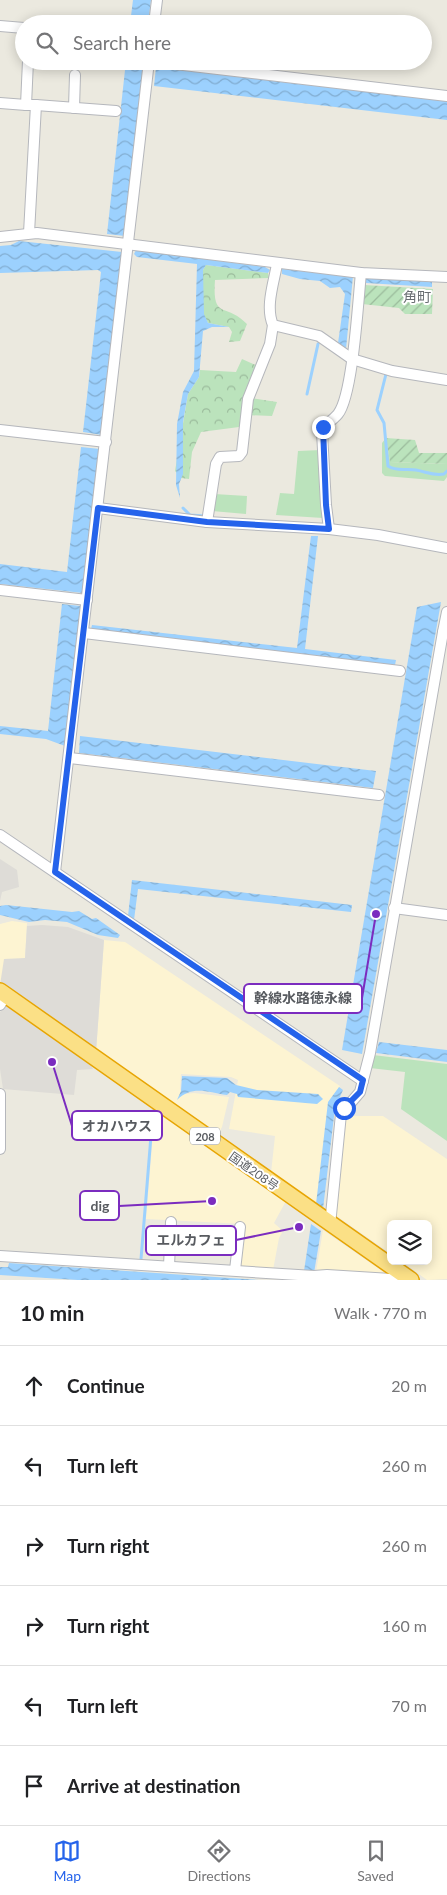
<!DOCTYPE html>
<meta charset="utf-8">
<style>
body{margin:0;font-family:Lato,"Noto Sans JP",sans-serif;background:#f6f6f6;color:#202124}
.controls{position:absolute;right:15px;bottom:15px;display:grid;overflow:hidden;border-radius:8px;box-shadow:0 2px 12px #0003}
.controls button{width:45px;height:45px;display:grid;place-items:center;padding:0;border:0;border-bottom:1px solid #e0e0e0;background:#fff;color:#202124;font:25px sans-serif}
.stop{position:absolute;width:15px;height:15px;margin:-11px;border:4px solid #2563eb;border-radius:50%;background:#fff}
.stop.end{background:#2563eb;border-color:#fff;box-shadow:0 1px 5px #0008}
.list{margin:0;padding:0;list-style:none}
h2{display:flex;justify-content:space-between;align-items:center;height:65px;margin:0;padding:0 20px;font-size:21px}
h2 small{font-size:16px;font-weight:400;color:#757577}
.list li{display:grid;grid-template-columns:32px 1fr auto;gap:15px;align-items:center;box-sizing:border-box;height:80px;padding:0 20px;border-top:1px solid #e0e0e0}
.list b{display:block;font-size:19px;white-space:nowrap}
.list em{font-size:16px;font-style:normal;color:#757577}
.icon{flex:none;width:28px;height:28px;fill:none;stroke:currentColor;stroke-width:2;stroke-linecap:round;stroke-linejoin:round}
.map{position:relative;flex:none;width:447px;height:1280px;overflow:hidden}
.search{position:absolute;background:#fff;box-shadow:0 2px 12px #0003;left:15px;right:15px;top:15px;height:55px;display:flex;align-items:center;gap:12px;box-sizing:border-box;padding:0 18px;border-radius:28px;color:#757577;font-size:19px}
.sheet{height:545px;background:#fff}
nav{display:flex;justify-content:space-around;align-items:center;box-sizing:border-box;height:70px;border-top:1px solid #e0e0e0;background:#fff;font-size:14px;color:#757577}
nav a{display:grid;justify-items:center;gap:2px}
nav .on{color:#2563eb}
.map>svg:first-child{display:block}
</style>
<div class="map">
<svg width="447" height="1280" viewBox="0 0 447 1280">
<defs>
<pattern id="forest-crowns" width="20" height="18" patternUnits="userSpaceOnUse" patternTransform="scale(1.25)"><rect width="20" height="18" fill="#bbe3bc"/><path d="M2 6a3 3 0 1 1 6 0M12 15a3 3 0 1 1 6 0" fill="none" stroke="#9bbb9c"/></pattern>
<pattern id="garden-furrows" width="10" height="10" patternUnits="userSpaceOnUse" patternTransform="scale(1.25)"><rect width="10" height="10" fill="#bbe3bc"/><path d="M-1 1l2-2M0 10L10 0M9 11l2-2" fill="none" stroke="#9bbb9c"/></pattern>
<pattern id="water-waves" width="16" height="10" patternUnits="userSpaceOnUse" patternTransform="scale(1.25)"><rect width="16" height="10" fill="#9cd1fe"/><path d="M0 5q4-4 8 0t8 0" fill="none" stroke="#82add1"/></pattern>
</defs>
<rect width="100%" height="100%" fill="#ebe9df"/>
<g fill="#fdf4d2">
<polygon points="12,921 27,923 25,959 0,985 0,924"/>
<polygon points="104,940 125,942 340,1086 329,1103 317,1206 271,1173 275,1136 229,1129 238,1080 231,1077 181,1074 180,1090 185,1094 194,1093 229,1097 222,1127 217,1136 96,1052"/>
<polygon points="155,1109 286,1201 274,1223 283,1231 279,1238 273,1270 239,1267 243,1224 146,1219"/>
<polygon points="345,1116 383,1116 447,1159 447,1279 427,1280 401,1261 428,1261 428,1224 391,1224 391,1254 335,1215"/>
<polygon points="323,1230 385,1273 385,1277 316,1272"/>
</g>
<g fill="#dedcd7">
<polygon points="0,859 17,870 19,887 2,892 0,901"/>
<polygon points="42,925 68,927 104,940 96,1052 0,985 4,959 25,958 27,926"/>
<polygon points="6,1006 91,1065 93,1069 77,1070 74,1095 3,1089 0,1069 0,1012"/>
</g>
<g fill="#bbe3bc">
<polygon points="386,438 390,462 447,464 447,477 444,481 385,476 382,473 382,443"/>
<polygon points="321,450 323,518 276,515 280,493 294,494 298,451"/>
<polygon points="214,494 247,496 246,514 212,511"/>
<polygon points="373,1055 447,1064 447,1141 401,1109 405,1072 370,1068"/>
</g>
<g fill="url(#forest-crowns)">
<path d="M206,265l62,8 1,5 -54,2c-3,41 11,22 32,44l-7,17 -11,1 3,-10 -3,-5 -21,-4 -5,-9v-44z"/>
<polygon points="242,359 258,366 251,398 277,402 272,416 244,415 239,427 201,432 192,452 189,479 181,478 175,471 188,394 199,377 200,370 236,372"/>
</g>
<g fill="url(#garden-furrows)">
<polygon points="364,285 433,289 432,314 405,314 399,308 362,304"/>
<polygon points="386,438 415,440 419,453 447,453 447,464 390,462"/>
</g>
<g fill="url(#water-waves)">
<polygon points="133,0 151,0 148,24 130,24"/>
<polygon points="126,61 144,61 125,236 107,234"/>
<polygon points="156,67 447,101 447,120 154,86"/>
<polygon points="19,241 122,252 102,435 83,432 101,272 98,270 0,273 0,246 11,245"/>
<polygon points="136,250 265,267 270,270 268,273 206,265 203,270 204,314 208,323 229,327 212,327 203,331 199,377 188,394 183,422 183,474 179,484 180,498 176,485 177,424 183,392 194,371 197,264 137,257 134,254"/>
<polygon points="282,269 353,276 346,349 338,343 345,294 340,287 330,288 320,281 300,279 282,274"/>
<polygon points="366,277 432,281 432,287 366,283"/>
<polygon points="81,447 100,449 83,593 0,584 0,564 67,572"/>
<polygon points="311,536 318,536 305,649 396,660 395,665 91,629 92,625 297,648"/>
<polygon points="441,602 362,1054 342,1050 417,607"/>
<polygon points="62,604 81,606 65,746 46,739 0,734 0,726 48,731"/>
<polygon points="80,736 376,771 373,788 79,753"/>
<polygon points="132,880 352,905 351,912 138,889 134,920 128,916"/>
<polygon points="6,905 72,912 79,911 92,919 96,918 120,935 118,938 98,935 67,922 45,920 29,922 0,915 0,906"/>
<polygon points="379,1042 447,1050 447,1062 376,1053"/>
<path d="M182,1076l45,2 9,7 21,5 61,4 5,5 -6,5 -79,-7 -1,-3 -7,-2 -3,3c-20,-3 -35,-10 -50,5l4,-9z"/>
<polygon points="339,1087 343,1090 335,1108 323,1209 316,1204 328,1102"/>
<polygon points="311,1224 321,1231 314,1273 304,1271"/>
<polygon points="9,1263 259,1280 78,1280 0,1275 0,1267 8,1267"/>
</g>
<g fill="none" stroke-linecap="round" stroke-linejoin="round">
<g stroke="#9cd1fe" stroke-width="3">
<path d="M386,374l-9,36 7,13 4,43c9,6 18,2 28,4 11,2 17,6 28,4l3,-3"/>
<polyline points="307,394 318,344"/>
<polyline points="183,508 190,515 205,516"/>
<polyline points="141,1259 153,1111"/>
</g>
<g stroke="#b5b7bc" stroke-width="12">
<g id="minor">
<polyline points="154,24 157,0"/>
<polyline points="0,26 24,28"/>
<polyline points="28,61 26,105 36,105 29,233"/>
<polyline points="149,61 447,96"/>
<polyline points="0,103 26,105"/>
<polyline points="36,105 116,111"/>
<polyline points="74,108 75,75"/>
<polyline points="0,237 37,233 361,273 447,277"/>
<path d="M277,264c-3,18 -12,43 -4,61l46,11 33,23 40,12 55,9"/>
<polyline points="0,430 106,442"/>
<polyline points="98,508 207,522 329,529 378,535 447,548"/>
<polyline points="207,522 216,464 220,457 239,456 242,452 248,399 270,344 273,325"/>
<path d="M329,529l-3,-24 -4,-73 1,-5c5,-4 11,-8 15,-13 15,-19 20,-113 23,-141"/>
<polyline points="0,590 87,600"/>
<polyline points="443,632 447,612"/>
<polyline points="84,633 400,671"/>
<polyline points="70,758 379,795"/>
<polyline points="0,835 363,1081"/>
<polyline points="55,872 149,61"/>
<polyline points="394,908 447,915"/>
<polyline points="0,1005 6,995"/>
<polyline points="0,1094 0,1149"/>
<polyline points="330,1225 341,1114 360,1092 370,1053 443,632 447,633"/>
<polyline points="0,1256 314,1276 327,1275 391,1279 401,1273"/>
<polyline points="169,1266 171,1222"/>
<polyline points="235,1270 240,1227"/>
</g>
</g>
<g stroke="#e7a503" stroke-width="18">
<polyline id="highway" points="0,991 411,1280"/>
</g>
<use href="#minor" stroke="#fff" stroke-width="10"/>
<use href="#highway" stroke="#fbe086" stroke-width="15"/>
</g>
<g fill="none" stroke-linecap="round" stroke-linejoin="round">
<polyline stroke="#2563eb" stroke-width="6" points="323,427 326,505 329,529 207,522 98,508 55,872 363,1080 360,1092 344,1108"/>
</g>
<g text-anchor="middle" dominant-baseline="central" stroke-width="4" stroke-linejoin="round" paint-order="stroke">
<rect fill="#fff" stroke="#8a8c90" stroke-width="1" x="190" y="1127.5" width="30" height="17" rx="4"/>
<g font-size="11" font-weight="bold" fill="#585b60">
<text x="205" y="1136">208</text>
</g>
<g font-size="12" fill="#585b60" stroke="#fff">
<text transform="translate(254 1171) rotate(35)">国道208号</text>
</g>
<g font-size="14" fill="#696d72" stroke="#fff">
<text x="417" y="296">角町</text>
</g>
</g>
<path fill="none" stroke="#7b2cbf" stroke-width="2" d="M376 914L362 998M52 1062L72 1126M212 1201L119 1206M299 1227L236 1240"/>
<g fill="#7b2cbf" stroke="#fff" stroke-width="2">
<circle cx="376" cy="914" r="5"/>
<circle cx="52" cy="1062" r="5"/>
<circle cx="212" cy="1201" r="5"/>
<circle cx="299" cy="1227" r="5"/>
</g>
<g fill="#fff" stroke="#7b2cbf" stroke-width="2">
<rect x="244" y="984" width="118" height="29" rx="5"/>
<rect x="72" y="1111" width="90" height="29" rx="5"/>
<rect x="80" y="1191" width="39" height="29" rx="5"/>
<rect x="146" y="1226" width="90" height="29" rx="5"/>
</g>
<g font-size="14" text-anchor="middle" font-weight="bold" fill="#585b60">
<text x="303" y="1003">幹線水路徳永線</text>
<text x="117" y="1131">オカハウス</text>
<text x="100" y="1211">dig</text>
<text x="191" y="1245">エルカフェ</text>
</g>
</svg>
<div class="controls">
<button><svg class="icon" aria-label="layers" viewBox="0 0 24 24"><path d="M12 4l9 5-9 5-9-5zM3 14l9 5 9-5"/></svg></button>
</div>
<div class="stop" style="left:344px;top:1108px"></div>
<div class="stop end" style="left:323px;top:427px"></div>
<div class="search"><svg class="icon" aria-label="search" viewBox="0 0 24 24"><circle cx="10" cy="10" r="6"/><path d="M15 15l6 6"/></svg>Search here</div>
</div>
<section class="sheet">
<h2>10 min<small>Walk · 770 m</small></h2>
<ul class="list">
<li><svg class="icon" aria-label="ahead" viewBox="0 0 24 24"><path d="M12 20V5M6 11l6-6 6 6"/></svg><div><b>Continue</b></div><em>20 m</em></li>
<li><svg class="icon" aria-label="left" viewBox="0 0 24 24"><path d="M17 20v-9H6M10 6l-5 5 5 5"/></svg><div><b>Turn left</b></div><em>260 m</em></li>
<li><svg class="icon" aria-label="right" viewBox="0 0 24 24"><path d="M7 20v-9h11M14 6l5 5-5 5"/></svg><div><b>Turn right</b></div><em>260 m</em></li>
<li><svg class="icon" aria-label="right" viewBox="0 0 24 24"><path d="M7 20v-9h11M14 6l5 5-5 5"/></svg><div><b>Turn right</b></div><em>160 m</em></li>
<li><svg class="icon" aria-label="left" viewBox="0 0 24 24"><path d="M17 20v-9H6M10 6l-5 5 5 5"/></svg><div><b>Turn left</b></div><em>70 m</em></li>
<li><svg class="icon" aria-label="arrive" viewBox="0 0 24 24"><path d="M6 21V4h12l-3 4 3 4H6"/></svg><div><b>Arrive at destination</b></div></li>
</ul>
</section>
<nav>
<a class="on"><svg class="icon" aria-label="map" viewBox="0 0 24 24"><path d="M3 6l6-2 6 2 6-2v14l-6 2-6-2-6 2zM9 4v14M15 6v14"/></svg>Map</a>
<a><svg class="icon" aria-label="directions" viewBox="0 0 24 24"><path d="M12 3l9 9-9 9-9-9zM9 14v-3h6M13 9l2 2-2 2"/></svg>Directions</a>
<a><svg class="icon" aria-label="saved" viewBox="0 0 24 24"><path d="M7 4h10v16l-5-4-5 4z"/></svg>Saved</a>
</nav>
